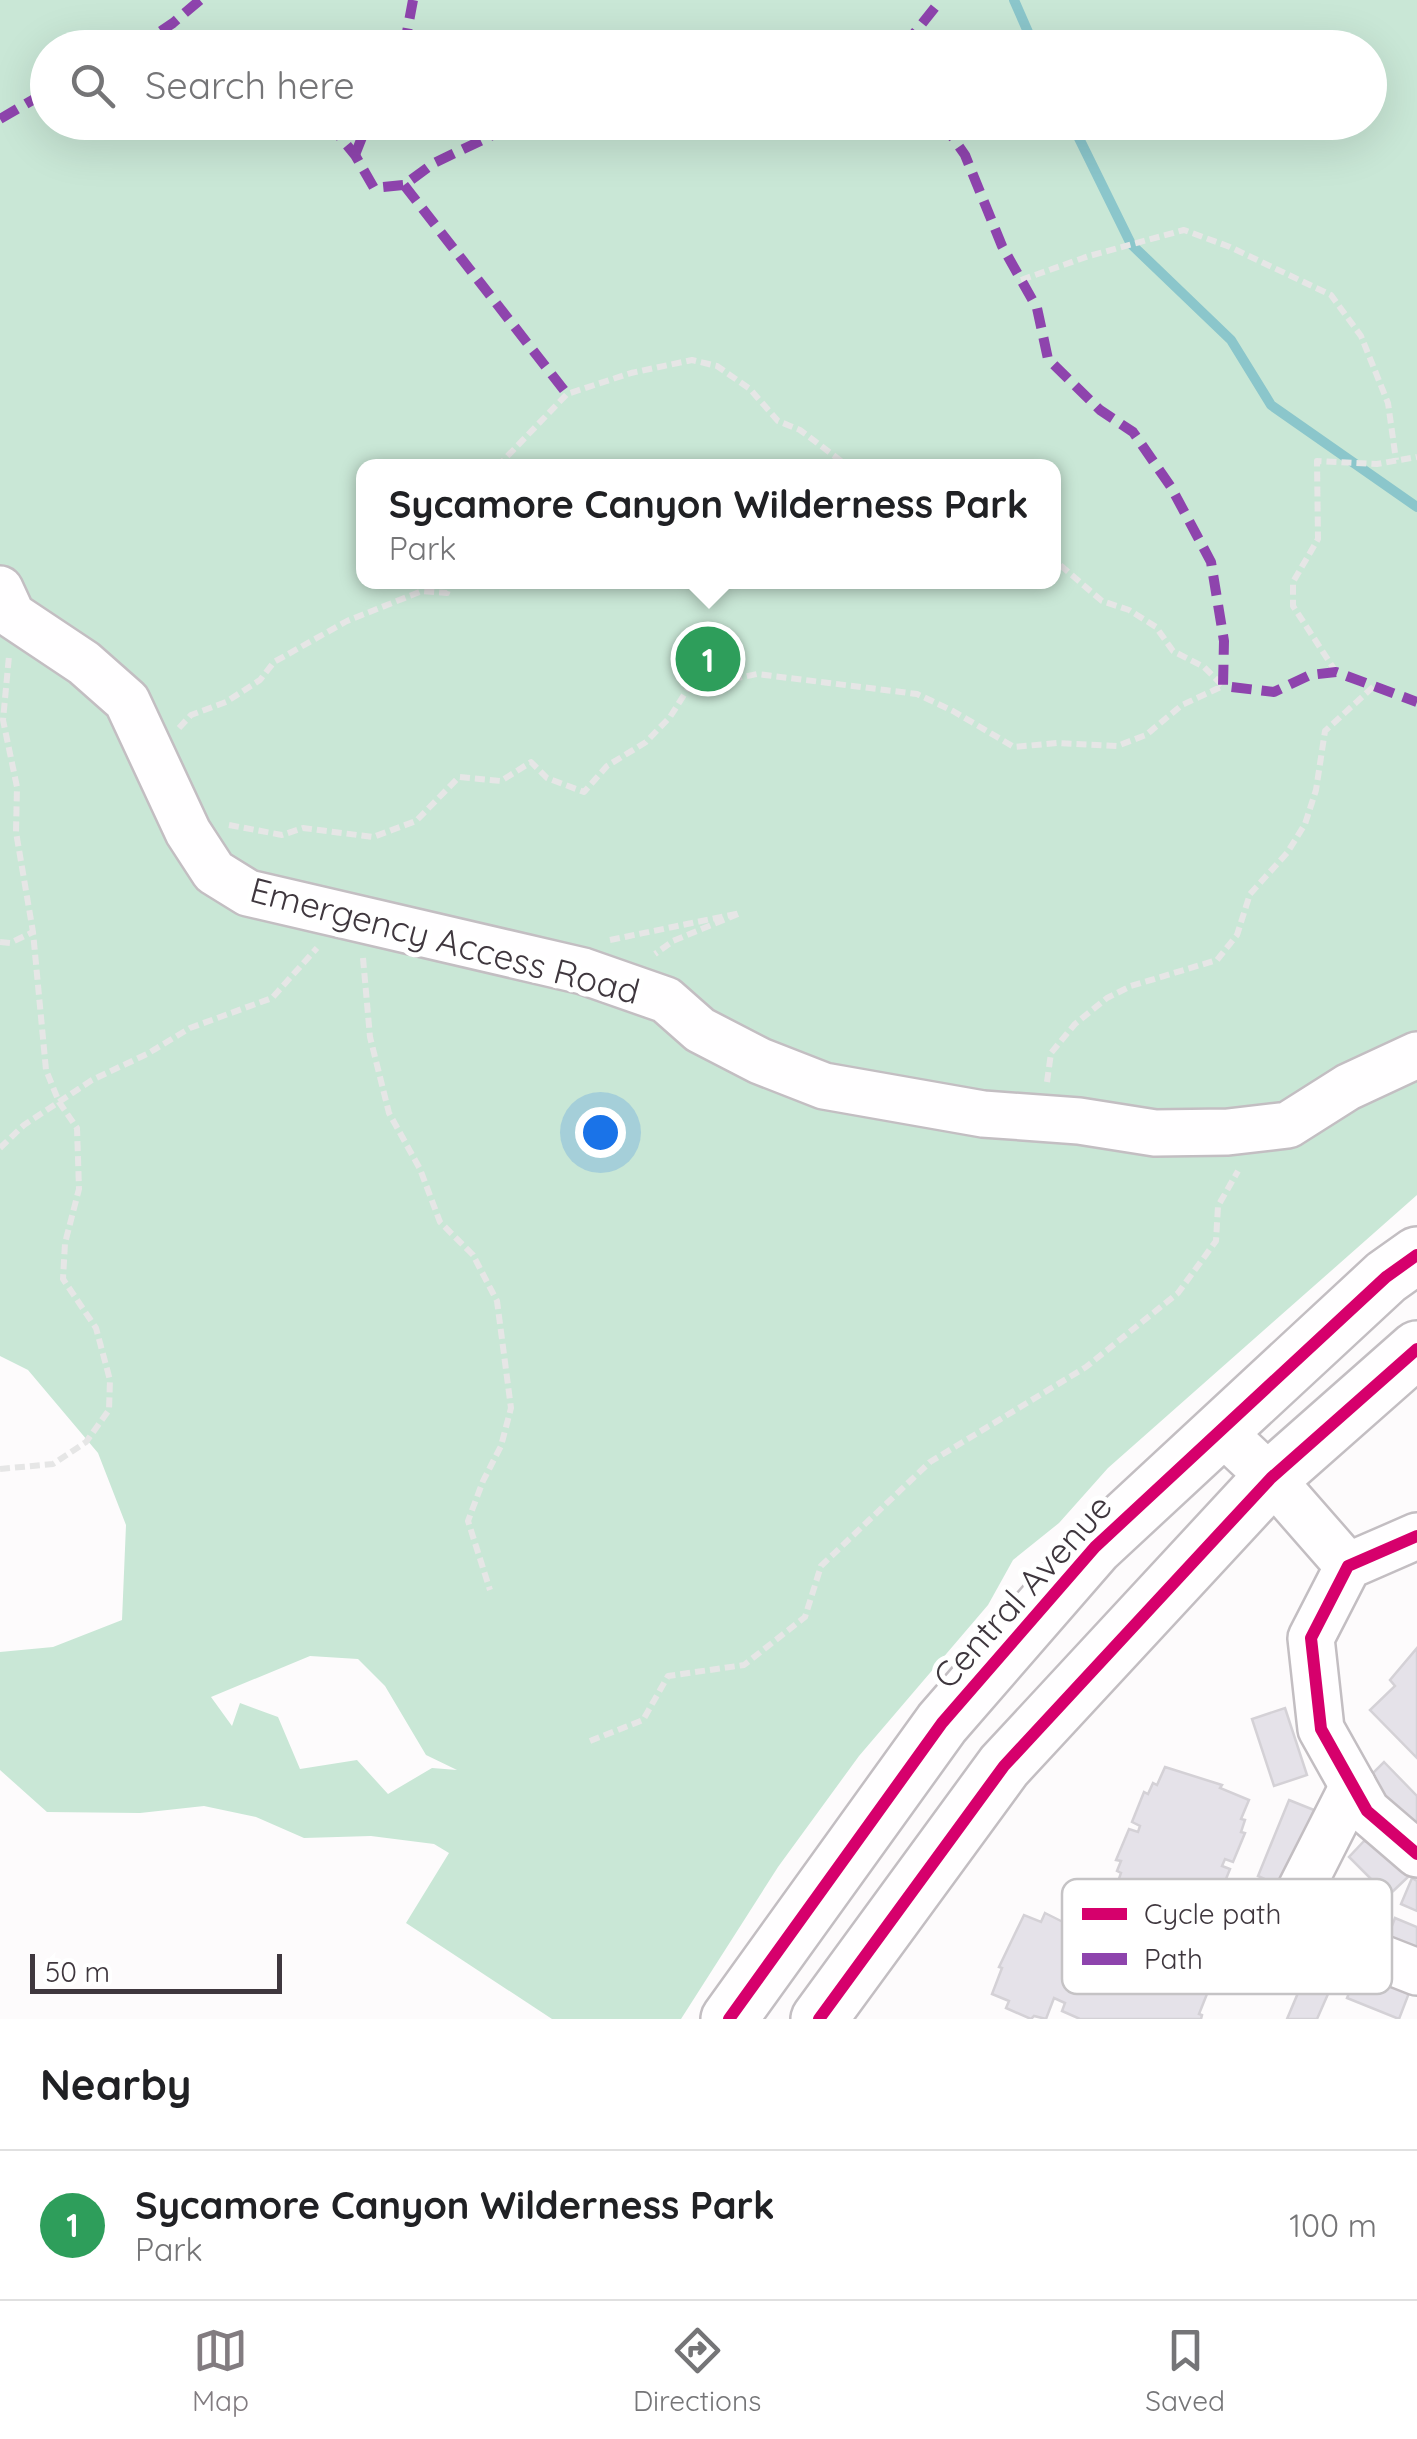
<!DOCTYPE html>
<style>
body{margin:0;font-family:Quicksand,sans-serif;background:#f6f6f6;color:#202124}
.scale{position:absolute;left:30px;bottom:25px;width:252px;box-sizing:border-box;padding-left:10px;border:5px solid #3f373e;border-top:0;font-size:28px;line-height:35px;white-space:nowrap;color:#3f373e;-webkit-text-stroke:8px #fff;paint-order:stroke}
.you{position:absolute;left:600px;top:1132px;width:35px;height:35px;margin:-25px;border:8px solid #fff;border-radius:50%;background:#1a73e8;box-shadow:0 0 0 15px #1a73e833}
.badge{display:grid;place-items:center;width:65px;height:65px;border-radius:50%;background:#827c80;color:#fff;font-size:32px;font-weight:700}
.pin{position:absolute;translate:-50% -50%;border:5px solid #fff;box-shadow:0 2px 10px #0006}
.popup{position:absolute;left:356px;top:459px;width:705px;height:130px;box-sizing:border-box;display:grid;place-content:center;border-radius:20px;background:#fff;filter:drop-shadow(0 2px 8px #0005);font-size:32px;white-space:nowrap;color:#757577}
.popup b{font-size:38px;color:#202124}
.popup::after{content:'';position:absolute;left:50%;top:100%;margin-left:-20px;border:20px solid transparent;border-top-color:#fff}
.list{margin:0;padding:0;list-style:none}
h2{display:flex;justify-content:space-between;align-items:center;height:130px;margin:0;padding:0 40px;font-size:42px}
h2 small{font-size:32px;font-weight:400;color:#757577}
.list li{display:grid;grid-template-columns:65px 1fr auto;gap:30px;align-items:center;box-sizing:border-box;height:150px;padding:0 40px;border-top:2px solid #e0e0e0}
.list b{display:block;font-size:38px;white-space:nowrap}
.list p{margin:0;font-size:32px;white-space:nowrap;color:#757577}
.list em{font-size:32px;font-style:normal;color:#757577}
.icon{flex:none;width:55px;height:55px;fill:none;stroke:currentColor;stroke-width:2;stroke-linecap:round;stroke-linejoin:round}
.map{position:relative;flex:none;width:1417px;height:2019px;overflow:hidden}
.search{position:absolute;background:#fff;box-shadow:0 10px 40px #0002;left:30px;right:30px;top:30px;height:110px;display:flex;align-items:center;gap:25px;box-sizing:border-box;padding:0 35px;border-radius:55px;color:#757577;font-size:38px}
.sheet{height:280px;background:#fff}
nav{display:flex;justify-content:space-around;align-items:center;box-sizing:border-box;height:140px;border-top:2px solid #e0e0e0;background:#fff;font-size:28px;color:#757577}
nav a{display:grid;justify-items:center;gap:5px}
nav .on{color:#827c80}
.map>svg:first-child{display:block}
</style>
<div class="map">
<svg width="1417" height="2019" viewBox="0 0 1417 2019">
<rect width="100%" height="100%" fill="#fdfbfc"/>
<path fill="#c9e7d6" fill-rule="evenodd" d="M0,0h1417v1195l-309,273 -49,55 -46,37 -25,45 -129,151 -81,111 -97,152h-129l-146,-96 43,-70 -15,-9 -63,-8 -67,2 -48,-21 -52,-11 -64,7 -93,-1 -47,-42v-118l53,-5 69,-27 4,-95 -28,-72 -70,-83 -28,-14zM48,48h1322v74h-1322zM363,467h690v115h-690zM310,1656l48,3 27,27 41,69 31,15 -25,-2 -44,26 -31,-34 -57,9 -22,-52 -38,-14 -8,23 -21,-29z"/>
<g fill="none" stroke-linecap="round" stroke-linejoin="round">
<g stroke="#8bc6cb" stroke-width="10">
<polyline points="1014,0 1035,48"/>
<polyline points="1071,122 1131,244 1231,340 1271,405 1417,507"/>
</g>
</g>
<g fill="#e5e2e9" stroke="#d4d1d6" stroke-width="2.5">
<polygon points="1417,1648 1417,1758 1370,1710 1395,1686 1390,1680"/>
<polygon points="1285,1708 1307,1775 1274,1786 1252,1719"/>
<polygon points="1384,1762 1417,1796 1417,1833 1365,1781"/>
<polygon points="1165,1767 1222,1785 1220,1788 1249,1800 1241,1819 1245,1820 1241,1832 1245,1833 1233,1862 1225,1859 1222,1866 1230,1869 1218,1899 1215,1898 1210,1908 1205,1906 1198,1926 1141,1907 1142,1904 1114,1893 1121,1873 1117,1871 1121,1861 1116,1860 1129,1829 1138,1832 1140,1826 1132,1822 1144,1792 1148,1794 1153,1783 1157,1785"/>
<polygon points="1289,1800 1314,1810 1282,1887 1258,1876"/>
<polygon points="1364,1841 1375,1843 1408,1877 1388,1896 1349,1857"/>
<polygon points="1412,1878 1417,1881 1417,1911 1401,1904"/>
<polygon points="1333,1893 1385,1914 1374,1940 1325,1913"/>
<polygon points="1237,1906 1269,1919 1243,1984 1211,1971"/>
<polygon points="1045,1913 1081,1931 1071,1954 1082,1958 1086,1950 1104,1958 1108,1949 1143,1962 1136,1980 1147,1984 1156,1962 1166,1966 1168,1962 1196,1973 1192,1982 1209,1989 1199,2014 1202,2015 1201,2019 1080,2019 1062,2011 1065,2003 1054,1998 1046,2019 1034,2016 1031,2019 1006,2008 1009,2001 992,1994 1002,1968 999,1967 1024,1915 1041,1922"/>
<polygon points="1395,1918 1417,1927 1417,1957 1385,1944"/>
<polygon points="1358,1972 1409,1993 1399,2019 1347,1998"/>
<polygon points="1306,1974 1332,1985 1317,2019 1287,2019"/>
</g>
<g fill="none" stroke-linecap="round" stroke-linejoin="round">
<g stroke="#c3bec2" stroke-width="50">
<g id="minor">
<polyline points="0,589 12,615 84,663 127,701 188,832 214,872 248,893 583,971 666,1000 700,1030 760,1061 824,1086 983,1114 1079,1121 1155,1133 1228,1132 1288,1125 1348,1087 1417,1055"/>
<polyline points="1221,1431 1271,1478 1348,1566"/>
<polyline points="1417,1536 1348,1566 1311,1638 1321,1729 1367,1811 1417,1854"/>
<polyline points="1353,1786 1285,1920 1417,1972"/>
</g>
</g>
<g stroke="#c3bec2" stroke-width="60">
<g id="major">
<polyline points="729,2019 942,1723 1095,1547 1386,1277 1417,1255"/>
<polyline points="819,2019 1004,1766 1271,1478 1417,1349"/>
</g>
</g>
<g stroke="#e6e6e6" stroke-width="6" stroke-dasharray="10 5" stroke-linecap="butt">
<polyline points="1021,280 1089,256 1184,230 1230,247 1331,295 1361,336 1388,403 1396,460"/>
<polyline points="497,467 567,394 631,373 692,360 717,366 750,389 778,421 800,430 849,467"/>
<polyline points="1336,672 1293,606 1293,582 1318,539 1317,461 1377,464 1417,457"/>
<polyline points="179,728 191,715 226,702 260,680 274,662 347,621 422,591 447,593 450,582"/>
<polyline points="229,825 282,835 303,828 373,837 416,821 459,777 501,781 531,762 547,778 584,792 607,766 646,742 670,717 701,668 733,679 757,674 917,694 953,711 1014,747 1057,743 1117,746 1146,735 1182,705 1223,686 1204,667 1173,651 1156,627 1129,610 1102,601 1053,559"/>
<polyline points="610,940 740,913 673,941 655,954"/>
<polyline points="0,942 10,943 33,932"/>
<polyline points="363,958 370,1037 389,1113 420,1169 440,1222 473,1255 497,1301 511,1408 501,1446 483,1481 468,1521 490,1590"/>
<polyline points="1047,1082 1051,1053 1075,1024 1107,998 1131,986 1217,960 1237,935 1250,894 1287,853 1305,824 1316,790 1325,731 1374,686"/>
<polyline points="0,1148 24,1125 92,1080 147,1054 190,1028 272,998 317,948"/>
<polyline points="0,1469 53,1464 86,1442 109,1410 110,1380 96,1328 63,1279 65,1243 79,1189 77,1128 59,1102 46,1070 33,932 16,832 17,787 3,720 9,656"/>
<polyline points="590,1741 643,1720 668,1676 744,1665 805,1617 821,1566 930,1462 1086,1367 1178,1293 1216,1241 1218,1206 1238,1171"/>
</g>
<use href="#minor" stroke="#fffeff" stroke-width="45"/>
<use href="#major" stroke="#fffeff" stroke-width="55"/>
<g stroke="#8e44ad" stroke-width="10" stroke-dasharray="20 10" stroke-linecap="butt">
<polyline points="136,48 173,23 200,0"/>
<polyline points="404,48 413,0"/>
<polyline points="910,48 908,41 941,0"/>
<polyline points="0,119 48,91"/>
<polyline points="328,122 355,155 374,188 404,185 434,163 520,122"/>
<polyline points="942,122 965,155 1002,246 1037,308 1048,359 1100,410 1133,432 1171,487 1211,562 1224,641 1223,686 1274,692 1310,675 1336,672 1417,702"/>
<polyline points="355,155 368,122"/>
<polyline points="404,185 567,394"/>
</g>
<g stroke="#fff" stroke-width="19">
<g id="cycleway">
<polyline points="1417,1536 1348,1566 1311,1638 1321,1729 1367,1811 1417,1854"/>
<polyline points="729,2019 942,1723 1095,1547 1386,1277 1417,1255"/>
<polyline points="819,2019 1004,1766 1271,1478 1417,1349"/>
</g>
</g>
<use href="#cycleway" stroke="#d6006c" stroke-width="12"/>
</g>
<g text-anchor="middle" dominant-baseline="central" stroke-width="10" stroke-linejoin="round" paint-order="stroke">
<g font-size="35" fill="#3f373e" stroke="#fff">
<text transform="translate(445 940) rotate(15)">Emergency Access Road</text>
<text transform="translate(1022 1591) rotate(-48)">Central Avenue</text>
</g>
</g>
<rect x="1062" y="1879" width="330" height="115" rx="15" fill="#fff" stroke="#c5c3c5" stroke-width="2.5"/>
<rect x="1082" y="1908" width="45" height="12" fill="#d6006c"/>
<rect x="1082" y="1953" width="45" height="12" fill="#8e44ad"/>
<g font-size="28" fill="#3f373e">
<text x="1144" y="1924">Cycle path</text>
<text x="1144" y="1969">Path</text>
</g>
</svg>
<div class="scale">50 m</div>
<div class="you"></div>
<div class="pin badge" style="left:708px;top:659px;background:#2e9e5b">1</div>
<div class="popup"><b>Sycamore Canyon Wilderness Park</b>Park</div>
<div class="search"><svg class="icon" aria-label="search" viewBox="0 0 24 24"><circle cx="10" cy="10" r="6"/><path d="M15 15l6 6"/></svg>Search here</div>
</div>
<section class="sheet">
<h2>Nearby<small></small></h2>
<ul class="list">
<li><span class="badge" style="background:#2e9e5b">1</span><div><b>Sycamore Canyon Wilderness Park</b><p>Park</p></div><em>100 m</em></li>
</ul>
</section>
<nav>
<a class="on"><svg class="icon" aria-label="map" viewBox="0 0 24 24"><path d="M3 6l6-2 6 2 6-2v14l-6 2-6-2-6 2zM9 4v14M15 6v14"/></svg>Map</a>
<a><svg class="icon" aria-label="directions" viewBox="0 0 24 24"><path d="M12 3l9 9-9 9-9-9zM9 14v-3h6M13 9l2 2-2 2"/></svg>Directions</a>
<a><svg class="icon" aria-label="saved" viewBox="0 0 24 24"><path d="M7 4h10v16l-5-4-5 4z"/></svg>Saved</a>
</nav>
